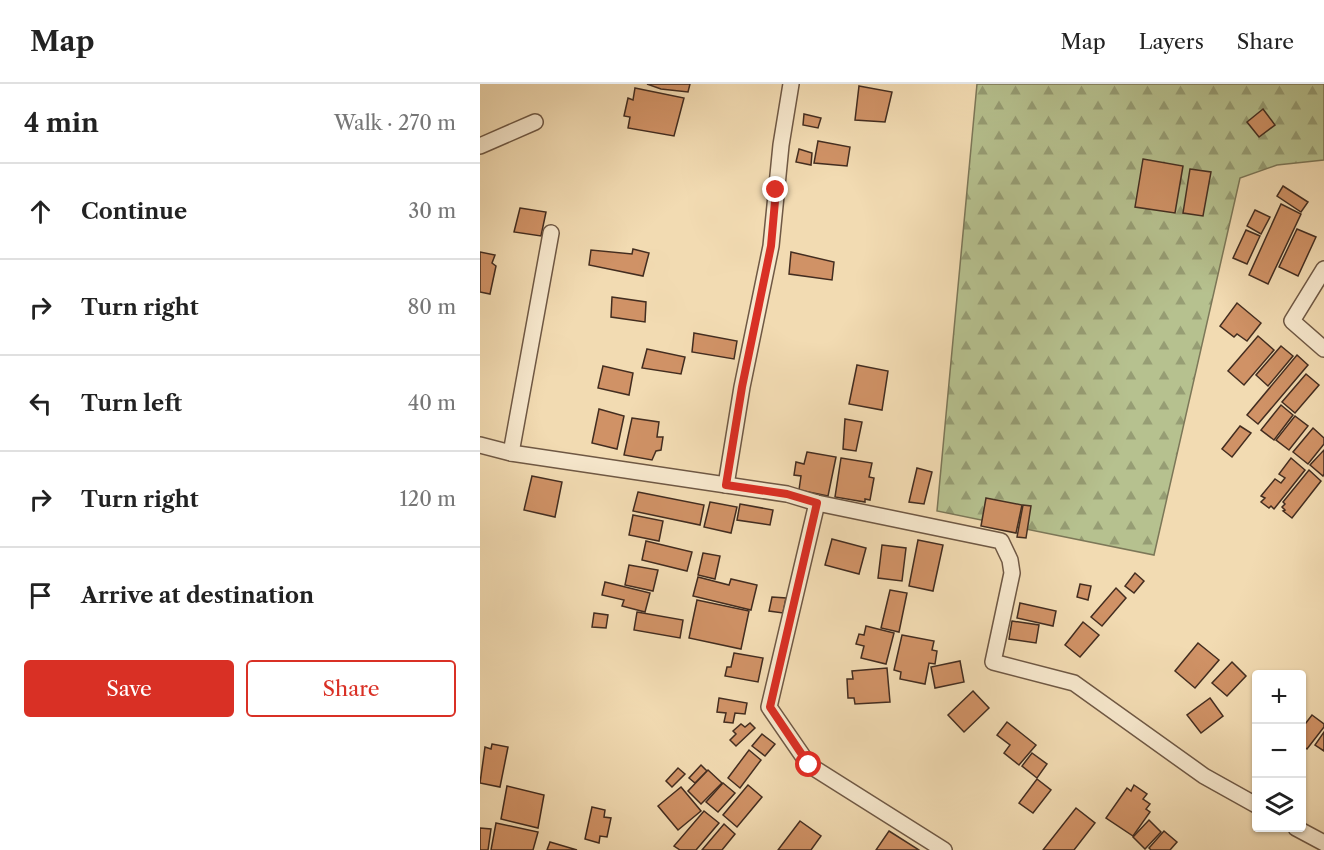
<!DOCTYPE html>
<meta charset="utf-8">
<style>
body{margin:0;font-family:"Libre Caslon Text",serif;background:#f6f6f6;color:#222}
.controls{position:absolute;right:18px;bottom:18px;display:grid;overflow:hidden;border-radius:6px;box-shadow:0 2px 4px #0004}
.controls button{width:54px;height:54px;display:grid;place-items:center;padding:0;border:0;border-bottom:2px solid #e0e0e0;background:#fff;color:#222;font:30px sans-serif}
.stop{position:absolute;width:18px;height:18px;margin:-14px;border:4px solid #d93025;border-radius:50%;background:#fff}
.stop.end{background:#d93025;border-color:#fff;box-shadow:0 2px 6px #0008}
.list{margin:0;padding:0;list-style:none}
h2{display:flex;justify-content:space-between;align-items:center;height:78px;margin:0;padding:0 24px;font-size:26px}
h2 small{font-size:20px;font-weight:400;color:#767676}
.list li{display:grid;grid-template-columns:39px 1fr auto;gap:18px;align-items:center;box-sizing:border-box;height:96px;padding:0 24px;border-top:2px solid #e0e0e0}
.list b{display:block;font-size:22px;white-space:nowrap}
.list em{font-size:20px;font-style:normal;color:#767676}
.actions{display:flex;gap:12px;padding:18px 24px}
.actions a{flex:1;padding:14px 0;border:2px solid #d93025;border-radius:6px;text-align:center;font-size:21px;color:#d93025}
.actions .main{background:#d93025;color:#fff}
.icon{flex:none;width:33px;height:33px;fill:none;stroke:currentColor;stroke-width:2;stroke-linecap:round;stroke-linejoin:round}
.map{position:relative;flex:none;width:844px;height:766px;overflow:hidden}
header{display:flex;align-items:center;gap:36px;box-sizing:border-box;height:84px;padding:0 30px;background:#fff;border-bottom:2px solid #e0e0e0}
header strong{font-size:28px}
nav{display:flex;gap:33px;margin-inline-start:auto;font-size:21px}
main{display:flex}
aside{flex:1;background:#fff}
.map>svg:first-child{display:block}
</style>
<header>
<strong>Map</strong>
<nav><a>Map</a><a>Layers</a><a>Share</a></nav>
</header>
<main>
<aside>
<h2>4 min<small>Walk · 270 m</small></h2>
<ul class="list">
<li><svg class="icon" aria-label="ahead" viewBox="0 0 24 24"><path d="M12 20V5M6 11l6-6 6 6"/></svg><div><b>Continue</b></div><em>30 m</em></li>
<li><svg class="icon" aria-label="right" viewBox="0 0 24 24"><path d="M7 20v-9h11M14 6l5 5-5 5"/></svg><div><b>Turn right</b></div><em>80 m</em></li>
<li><svg class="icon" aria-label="left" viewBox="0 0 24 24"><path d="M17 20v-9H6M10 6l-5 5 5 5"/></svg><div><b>Turn left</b></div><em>40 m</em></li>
<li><svg class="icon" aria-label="right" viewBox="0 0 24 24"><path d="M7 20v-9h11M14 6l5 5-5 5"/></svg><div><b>Turn right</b></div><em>120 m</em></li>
<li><svg class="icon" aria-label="arrive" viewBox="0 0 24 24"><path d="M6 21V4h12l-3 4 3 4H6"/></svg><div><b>Arrive at destination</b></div></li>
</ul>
<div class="actions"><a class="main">Save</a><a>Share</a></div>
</aside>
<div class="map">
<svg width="844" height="766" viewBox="0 0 844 766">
<defs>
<pattern id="forest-firs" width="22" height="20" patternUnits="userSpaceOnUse" patternTransform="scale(1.5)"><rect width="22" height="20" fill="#b6c18f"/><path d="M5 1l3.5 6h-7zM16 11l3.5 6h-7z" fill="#969d74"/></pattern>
</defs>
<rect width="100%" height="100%" fill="#f2dbb2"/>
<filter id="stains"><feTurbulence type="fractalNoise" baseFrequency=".00333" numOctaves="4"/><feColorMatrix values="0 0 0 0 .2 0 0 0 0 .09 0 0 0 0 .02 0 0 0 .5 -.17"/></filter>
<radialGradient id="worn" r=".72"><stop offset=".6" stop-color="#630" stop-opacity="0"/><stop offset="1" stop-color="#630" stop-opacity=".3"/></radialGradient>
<polygon fill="url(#forest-firs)" stroke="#7c7758" stroke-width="1.5" points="497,0 844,0 844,76 797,81 760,94 674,471 457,427"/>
<g fill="#d09266" stroke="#432d20" stroke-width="1.5">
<polygon points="167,0 210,0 208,8 181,5"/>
<polygon points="379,2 412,8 405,38 375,36"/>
<polygon points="155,4 204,14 194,52 148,44 150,33 144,32 148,14 153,16"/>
<polygon points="783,25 795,41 779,53 767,38"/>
<polygon points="324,30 341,34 338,44 323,41"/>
<polygon points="338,57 370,63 367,82 334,79"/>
<polygon points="319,65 332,69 331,81 316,78"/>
<polygon points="663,75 703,82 695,129 655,123"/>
<polygon points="710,85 731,88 723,132 703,129"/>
<polygon points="803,102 828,118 821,128 797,112"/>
<polygon points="801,120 821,130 788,200 769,191"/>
<polygon points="40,124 66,128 61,152 34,148"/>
<polygon points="775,126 790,133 781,150 767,142"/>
<polygon points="817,145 836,153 818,192 799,183"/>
<polygon points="766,146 780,152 767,180 753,174"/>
<polygon points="153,165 169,169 163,192 109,181 111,166 152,170"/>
<polygon points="0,168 15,171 12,179 16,182 10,210 0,208"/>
<polygon points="311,168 354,178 352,196 309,190"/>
<polygon points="132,213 166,218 165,238 131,233"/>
<polygon points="757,219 781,239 767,257 757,250 754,253 740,242"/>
<polygon points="214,249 257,257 254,275 212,268"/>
<polygon points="778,252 794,266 764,301 748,287"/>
<polygon points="801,262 813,272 788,302 776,291"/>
<polygon points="167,265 205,273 201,290 162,284"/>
<polygon points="817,271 828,281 778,340 767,331"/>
<polygon points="377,281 408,287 402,326 369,320"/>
<polygon points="123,282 153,289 149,311 118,304"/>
<polygon points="826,290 839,301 815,329 802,318"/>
<polygon points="801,321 813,331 794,356 781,346"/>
<polygon points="119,325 144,332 137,365 112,359"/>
<polygon points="815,332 828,342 809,366 796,356"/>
<polygon points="152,334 179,338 177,353 183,353 181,366 176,367 172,376 144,371"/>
<polygon points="365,335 382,338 376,367 363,365"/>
<polygon points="760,342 771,349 752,373 742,365"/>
<polygon points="833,344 844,354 844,360 828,380 813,368"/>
<polygon points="844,366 844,390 843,392 830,381"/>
<polygon points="327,368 356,373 348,412 319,406 321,392 314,391 316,378 324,380"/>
<polygon points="361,374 392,379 389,393 394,394 390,416 385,415 385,418 355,413"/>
<polygon points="811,374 825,386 794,425 791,422 789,424 781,418 785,414 781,412 795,395 801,399 805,394 799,390"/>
<polygon points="437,384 452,388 444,420 429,418"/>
<polygon points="829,386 841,397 812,434 803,427 805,426 802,423 805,420 803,418"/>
<polygon points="52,392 82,398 75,433 44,426"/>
<polygon points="158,408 224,421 220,441 153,427"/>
<polygon points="506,414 542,421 536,449 501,442"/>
<polygon points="230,418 257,423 251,449 224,443"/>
<polygon points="260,420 293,426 290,441 257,436"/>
<polygon points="543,421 551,422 546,454 537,453"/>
<polygon points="153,431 183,437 179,457 149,451"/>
<polygon points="352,455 386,464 379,490 345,481"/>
<polygon points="438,456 463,461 453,507 429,502"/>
<polygon points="166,457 212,468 207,487 162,476"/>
<polygon points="402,461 426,464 422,497 398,494"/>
<polygon points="223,469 240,472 235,495 218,491"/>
<polygon points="149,481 178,486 173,507 145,501"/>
<polygon points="655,489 664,497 654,509 645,502"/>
<polygon points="218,493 249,501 251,495 277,501 271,526 213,512"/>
<polygon points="125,498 170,509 165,528 142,522 144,516 122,511"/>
<polygon points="600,500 611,502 608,516 597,513"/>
<polygon points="636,504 646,514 622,542 611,533"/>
<polygon points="410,506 427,509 419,548 401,544"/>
<polygon points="292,513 306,514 303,529 289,527"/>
<polygon points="217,516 269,527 261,565 209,554"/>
<polygon points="540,519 576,527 573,542 537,534"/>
<polygon points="157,528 203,536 200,554 154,546"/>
<polygon points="114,529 128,531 126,544 112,543"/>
<polygon points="532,537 559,541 556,559 529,555"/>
<polygon points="603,538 619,551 600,573 585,561"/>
<polygon points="386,542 414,549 406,580 381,574 384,562 376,560 379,550 384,551"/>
<polygon points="422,551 454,557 452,566 457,567 455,580 449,579 445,600 420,595 421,588 414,586"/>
<polygon points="718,559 739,576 715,604 695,587"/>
<polygon points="254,569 283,574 278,598 245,592 247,583 251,583"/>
<polygon points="480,577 484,598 455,604 451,583"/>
<polygon points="752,578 766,592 747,612 732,599"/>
<polygon points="407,584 410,618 375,620 374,614 368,614 367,595 373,595 372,587"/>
<polygon points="493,607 509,624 484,648 468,631"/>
<polygon points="239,614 267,619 265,630 255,629 253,639 244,638 246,629 237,628"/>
<polygon points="730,614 743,632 721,649 707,631"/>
<polygon points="832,631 844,640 844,643 827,665 822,661 822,644"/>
<polygon points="527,638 556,661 539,681 524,669 530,661 517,651"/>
<polygon points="270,639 275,644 256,662 250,656 256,650 253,647 261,640 265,643"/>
<polygon points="844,648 844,667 835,661"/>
<polygon points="282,650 295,660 285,672 272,662"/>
<polygon points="12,660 28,663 20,703 0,699 5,663 11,665"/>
<polygon points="269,666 281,676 260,704 248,694"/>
<polygon points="552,669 567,680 557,694 542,682"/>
<polygon points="221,681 227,687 215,699 209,694"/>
<polygon points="198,684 205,690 192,703 186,697"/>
<polygon points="228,686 242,699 221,720 208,707"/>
<polygon points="557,695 571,706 553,729 539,719"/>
<polygon points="243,699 255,709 238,728 226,718"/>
<polygon points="268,701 282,713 257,743 243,731"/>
<polygon points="654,701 667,710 663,715 670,720 666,725 670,728 653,752 626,734 647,704 651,707"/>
<polygon points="27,702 64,711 58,744 21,735"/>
<polygon points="201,703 221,727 198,746 178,722"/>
<polygon points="112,723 125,726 124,733 131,734 127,753 120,752 119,759 105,755"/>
<polygon points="596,724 615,739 594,766 563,766"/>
<polygon points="224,727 239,739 216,766 200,766 194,762"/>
<polygon points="669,736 681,748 665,765 653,753"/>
<polygon points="320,737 341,752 331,766 298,766"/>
<polygon points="16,739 58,748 53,766 11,766"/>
<polygon points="244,740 255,750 242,766 222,766"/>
<polygon points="0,744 11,745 8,766 0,766"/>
<polygon points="409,747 439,766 396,766"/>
<polygon points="684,747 697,758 690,766 671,766 669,764"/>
<polygon points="70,758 97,766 67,766"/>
</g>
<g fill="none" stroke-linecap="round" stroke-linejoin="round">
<g stroke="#6f5844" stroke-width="18">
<g id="street">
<polyline points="0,62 55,38"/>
<polyline points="844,185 812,237 844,265"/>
<polyline points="0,361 31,369 307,410 337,419 521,457 530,476 532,489 513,578 594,599 724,692 776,721"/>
<polyline points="31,369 71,149"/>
<polyline points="246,401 262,303 291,162 301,61 311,0"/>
<polyline points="337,419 289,623 329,681 464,766"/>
<polyline points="816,744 844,759"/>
</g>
</g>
<use href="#street" stroke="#f7e8cd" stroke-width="15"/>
</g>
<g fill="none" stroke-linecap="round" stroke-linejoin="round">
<polyline stroke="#d93025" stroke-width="8" points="296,106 291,162 262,303 246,401 307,410 337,419 290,623 329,681"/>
</g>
<rect width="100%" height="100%" filter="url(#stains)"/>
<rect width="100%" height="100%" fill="url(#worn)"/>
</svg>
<div class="controls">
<button>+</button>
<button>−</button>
<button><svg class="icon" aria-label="layers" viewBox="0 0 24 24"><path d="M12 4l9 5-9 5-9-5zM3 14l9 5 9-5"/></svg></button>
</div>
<div class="stop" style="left:329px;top:681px"></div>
<div class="stop end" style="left:296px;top:106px"></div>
</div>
</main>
